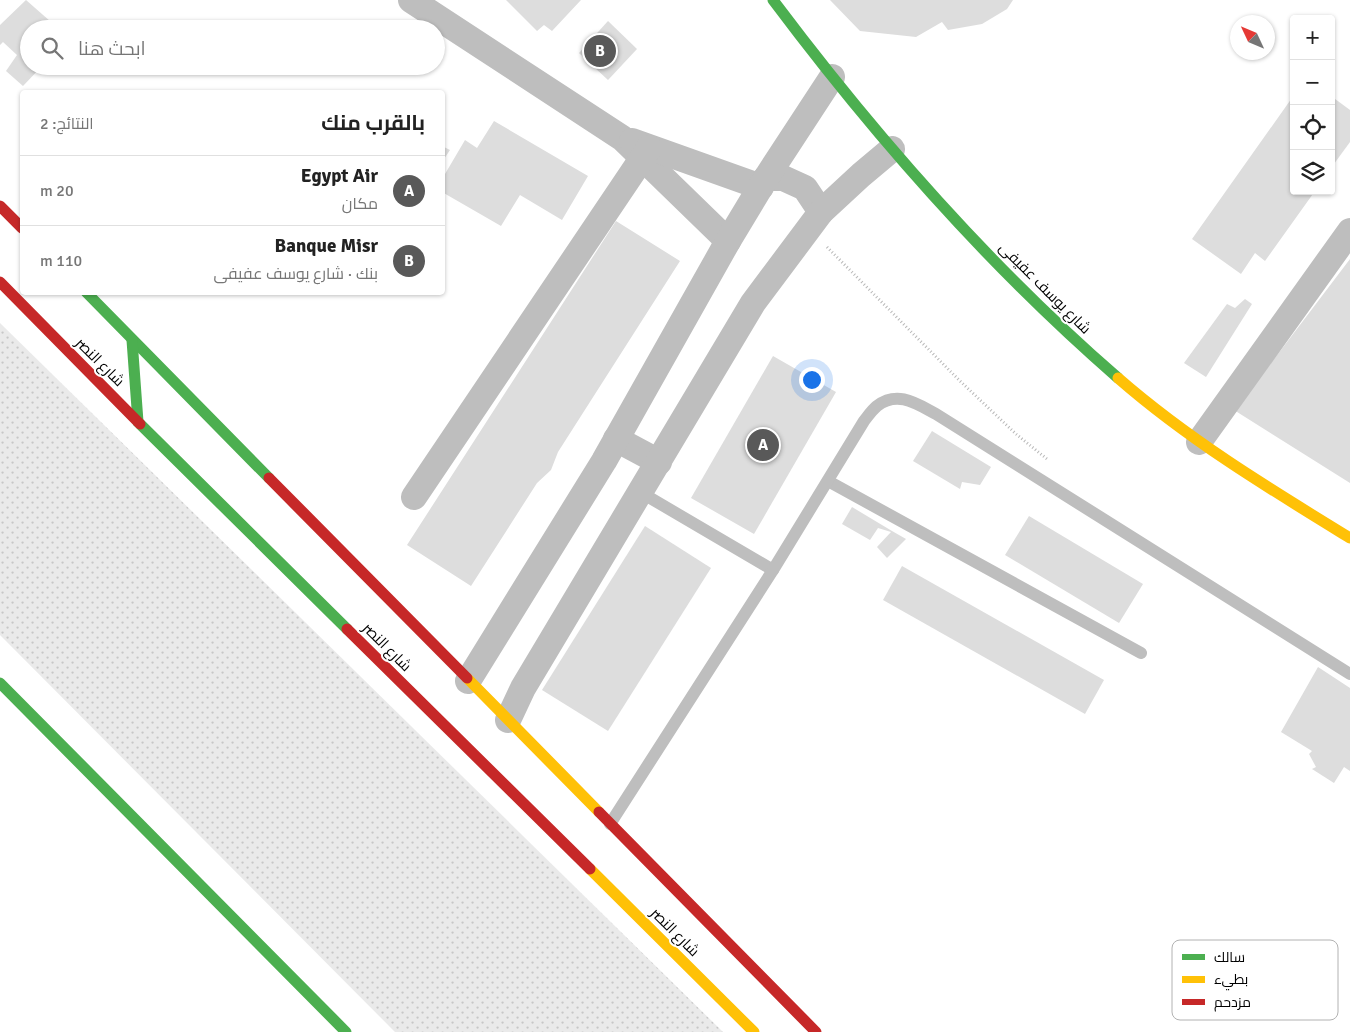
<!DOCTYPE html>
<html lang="ar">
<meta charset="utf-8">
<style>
body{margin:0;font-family:Signika,Cairo,sans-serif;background:#f6f6f6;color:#222;direction:rtl}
.controls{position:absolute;right:15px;top:15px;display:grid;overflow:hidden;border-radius:5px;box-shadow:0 1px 4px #0004}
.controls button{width:45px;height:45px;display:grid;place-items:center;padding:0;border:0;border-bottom:1px solid #e0e0e0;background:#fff;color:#222;font:25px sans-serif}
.compass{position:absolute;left:1230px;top:15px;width:45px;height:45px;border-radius:50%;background:#fff;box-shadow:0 1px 4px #0004;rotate:314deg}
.you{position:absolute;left:811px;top:379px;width:18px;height:18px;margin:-12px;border:4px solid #fff;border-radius:50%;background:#1a73e8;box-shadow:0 0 0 8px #1a73e833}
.badge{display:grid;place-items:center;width:32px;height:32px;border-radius:50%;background:#595959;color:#fff;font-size:16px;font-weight:700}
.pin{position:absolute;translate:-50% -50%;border:2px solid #fff;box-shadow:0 1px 5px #0006}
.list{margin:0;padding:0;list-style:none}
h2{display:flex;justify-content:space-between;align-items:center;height:65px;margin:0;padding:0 20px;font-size:21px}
h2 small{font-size:16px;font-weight:400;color:#767676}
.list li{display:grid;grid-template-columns:32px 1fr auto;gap:15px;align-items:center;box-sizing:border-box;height:70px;padding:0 20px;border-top:1px solid #e0e0e0}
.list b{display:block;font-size:19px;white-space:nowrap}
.list p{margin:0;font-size:16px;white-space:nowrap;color:#767676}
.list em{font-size:16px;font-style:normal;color:#767676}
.icon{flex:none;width:28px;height:28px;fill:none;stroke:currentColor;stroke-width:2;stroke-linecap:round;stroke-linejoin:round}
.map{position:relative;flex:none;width:1350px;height:1032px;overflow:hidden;direction:ltr}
.search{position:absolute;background:#fff;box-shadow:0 1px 4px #0004;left:20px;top:20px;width:425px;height:55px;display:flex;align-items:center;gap:12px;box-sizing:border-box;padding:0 18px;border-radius:28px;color:#767676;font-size:19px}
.panel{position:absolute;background:#fff;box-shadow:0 1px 4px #0004;left:20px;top:90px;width:425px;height:205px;border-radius:5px;direction:rtl}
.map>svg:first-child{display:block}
</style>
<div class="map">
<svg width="1350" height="1032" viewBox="0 0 1350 1032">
<defs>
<pattern id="grass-dots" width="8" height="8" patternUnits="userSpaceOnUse" patternTransform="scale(1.25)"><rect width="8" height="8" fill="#eaeaea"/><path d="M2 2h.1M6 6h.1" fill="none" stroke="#c7c7c7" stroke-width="1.8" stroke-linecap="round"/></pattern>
</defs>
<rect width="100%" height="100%" fill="#fff"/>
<polygon fill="url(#grass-dots)" points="0,323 723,1032 395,1032 0,635"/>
<g fill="#ddd">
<polygon points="26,0 59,29 29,29 29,66 42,66 23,86 6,71 17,55 3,42 0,45 0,25"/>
<polygon points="506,0 581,0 552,31 544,25 537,31"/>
<polygon points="830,0 1013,0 1007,9 982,24 948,30 942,22 916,37 860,31"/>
<polygon points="608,21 637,49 608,80 579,53"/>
<polygon points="1294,95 1294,191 1315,191 1265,261 1255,253 1241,274 1192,239"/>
<polygon points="1331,96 1350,110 1350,142 1331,168"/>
<polygon points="494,121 588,176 562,220 520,195 501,226 442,192 442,173 445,174 465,140 477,148"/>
<polygon points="442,146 450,150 442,162"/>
<polygon points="616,221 680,261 558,452 551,470 537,483 471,586 407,545"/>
<polygon points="1350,259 1350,483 1226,405 1265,371"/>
<polygon points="1245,299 1252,304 1206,377 1184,363 1227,304 1235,308"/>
<polygon points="773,356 836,392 754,534 691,498"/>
<polygon points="932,431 991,467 980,485 962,482 960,489 913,461"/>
<polygon points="852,507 892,531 906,539 887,558 877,547 891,532 878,528 870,540 842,524"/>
<polygon points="1029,516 1143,584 1119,623 1005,555"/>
<polygon points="645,526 711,568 608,731 542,690"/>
<polygon points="902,566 1104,680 1085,714 883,600"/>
<polygon points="1318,667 1350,688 1350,771 1344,767 1334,783 1312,769 1316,767 1309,754 1312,751 1281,732"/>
</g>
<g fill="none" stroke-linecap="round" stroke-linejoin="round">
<polyline stroke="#b8b8b8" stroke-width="3" stroke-dasharray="1 2.5" stroke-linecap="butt" points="827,247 960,381 1016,434 1047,459"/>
<g stroke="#bebebe" stroke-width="12">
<polyline points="828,481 1141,653"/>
<polyline points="640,492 773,570"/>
<path d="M610,824l163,-254 91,-149c4,-5 8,-11 13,-15 21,-16 40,-2 59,8l414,260"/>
</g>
<g stroke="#bebebe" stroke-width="26">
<polyline points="411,0 622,138 728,241"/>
<polyline points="632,141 761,187"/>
<polyline points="766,178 783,178 805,188 821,212"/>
<polyline points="616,439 659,462"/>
<polyline points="1199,442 1350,231"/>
<polyline points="414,497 649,148"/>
<polyline points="468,681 604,461 728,241 766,178 832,77"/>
<polyline points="508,720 523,688 753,303 821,212 861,175 892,149"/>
</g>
<g stroke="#4caf50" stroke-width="11">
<path d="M773,0c102,136 216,266 345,378"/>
<polyline points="86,292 269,478"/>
<polyline points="132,340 138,422"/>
<polyline points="140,424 347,629"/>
<polyline points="0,683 346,1032"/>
</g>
<g stroke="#ffc107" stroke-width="11">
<path d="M1118,378c71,62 152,111 232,160"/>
<polyline points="467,678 599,812"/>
<polyline points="590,869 754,1032"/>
</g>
<g stroke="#c62828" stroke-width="11">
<polyline points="0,206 22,228"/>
<polyline points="0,282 140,424"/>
<polyline points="269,478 467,678"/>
<polyline points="347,629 590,869"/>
<polyline points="599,812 816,1032"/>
</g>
</g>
<g text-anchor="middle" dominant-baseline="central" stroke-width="4" stroke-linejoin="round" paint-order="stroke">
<g font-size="15" fill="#000" stroke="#fff">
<text transform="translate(1045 288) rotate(45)">شارع يوسف عفيفى</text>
<text transform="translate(100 362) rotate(45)">شارع النصر</text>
<text transform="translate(387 647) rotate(45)">شارع النصر</text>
<text transform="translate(675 932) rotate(45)">شارع النصر</text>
</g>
</g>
<rect x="1172" y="940" width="166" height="80" rx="8" fill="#fff" stroke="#b2b2b2" stroke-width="1"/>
<rect x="1182" y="954" width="23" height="6" fill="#4caf50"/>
<rect x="1182" y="976" width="23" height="7" fill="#ffc107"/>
<rect x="1182" y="999" width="23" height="6" fill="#c62828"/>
<g font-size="14" fill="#000">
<text x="1214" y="962">سالك</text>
<text x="1214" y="984">بطيء</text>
<text x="1214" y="1007">مزدحم</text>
</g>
</svg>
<div class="controls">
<button>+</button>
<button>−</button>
<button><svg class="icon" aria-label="locate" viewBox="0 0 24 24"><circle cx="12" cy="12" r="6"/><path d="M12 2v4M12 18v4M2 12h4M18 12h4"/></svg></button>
<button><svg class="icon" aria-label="layers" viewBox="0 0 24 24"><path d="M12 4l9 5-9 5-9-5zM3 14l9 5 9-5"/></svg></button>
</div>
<svg class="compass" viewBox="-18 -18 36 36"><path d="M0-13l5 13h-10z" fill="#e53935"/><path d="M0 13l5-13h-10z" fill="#767676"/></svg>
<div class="you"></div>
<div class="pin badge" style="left:763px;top:445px">A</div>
<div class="pin badge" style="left:600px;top:51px">B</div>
<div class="search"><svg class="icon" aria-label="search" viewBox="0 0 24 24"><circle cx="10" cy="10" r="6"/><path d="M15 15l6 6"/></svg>ابحث هنا</div>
<section class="panel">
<h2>بالقرب منك<small>النتائج: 2</small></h2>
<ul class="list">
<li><span class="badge">A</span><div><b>Egypt Air</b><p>مكان</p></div><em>20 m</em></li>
<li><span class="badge">B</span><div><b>Banque Misr</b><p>بنك · شارع يوسف عفيفى</p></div><em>110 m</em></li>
</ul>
</section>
</div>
